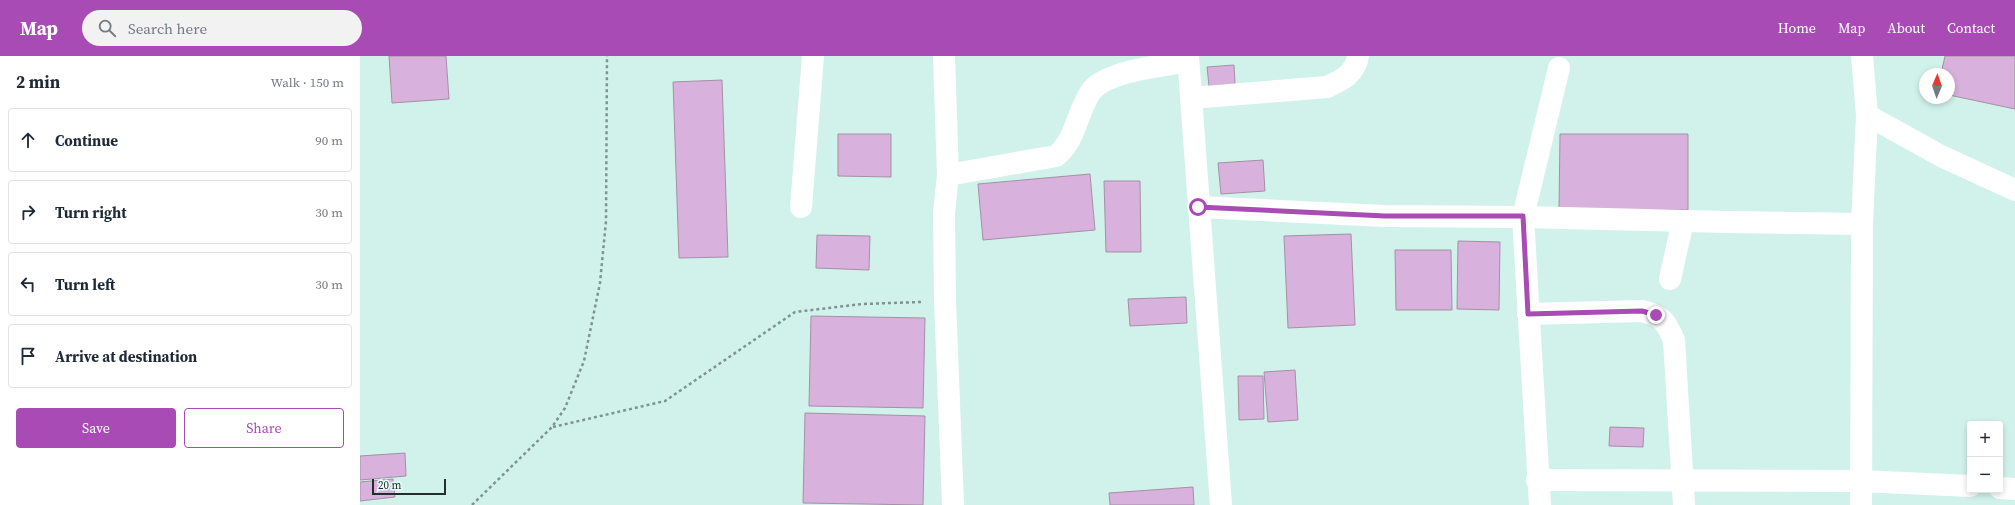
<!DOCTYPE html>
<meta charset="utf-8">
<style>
body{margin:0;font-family:"Source Serif 4",serif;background:#f2f2f3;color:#1f2937}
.controls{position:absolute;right:12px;bottom:12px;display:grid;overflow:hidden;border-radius:4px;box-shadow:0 2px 6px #0003}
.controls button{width:36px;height:36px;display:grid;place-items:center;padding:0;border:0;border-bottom:1px solid #e0e1e3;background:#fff;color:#1f2937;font:20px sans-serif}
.compass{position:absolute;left:1559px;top:12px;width:36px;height:36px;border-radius:50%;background:#fff;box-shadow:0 2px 6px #0003;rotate:2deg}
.scale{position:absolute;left:12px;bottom:10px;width:74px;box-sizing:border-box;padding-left:4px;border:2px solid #222e2b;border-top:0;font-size:11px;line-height:14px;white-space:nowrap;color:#222e2b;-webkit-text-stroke:3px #e4fef7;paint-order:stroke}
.stop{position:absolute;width:12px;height:12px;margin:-9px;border:3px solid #a84bb4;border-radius:50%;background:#fff}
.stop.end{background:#a84bb4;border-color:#fff;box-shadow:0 1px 4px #0008}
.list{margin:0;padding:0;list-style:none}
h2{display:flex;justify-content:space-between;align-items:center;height:52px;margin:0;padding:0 16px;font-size:17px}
h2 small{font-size:13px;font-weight:400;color:#747a83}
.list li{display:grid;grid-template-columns:26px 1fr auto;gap:12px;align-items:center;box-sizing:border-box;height:64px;margin:0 8px 8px;padding:0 8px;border:1px solid #e0e1e3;border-radius:4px}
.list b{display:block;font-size:15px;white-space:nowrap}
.list em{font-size:13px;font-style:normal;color:#747a83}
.actions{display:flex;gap:8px;padding:12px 16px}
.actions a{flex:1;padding:9px 0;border:1px solid #a84bb4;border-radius:4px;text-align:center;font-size:14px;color:#a84bb4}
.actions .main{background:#a84bb4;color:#fff}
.icon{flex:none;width:22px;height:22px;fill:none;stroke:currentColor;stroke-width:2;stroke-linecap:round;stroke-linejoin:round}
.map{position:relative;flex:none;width:1655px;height:449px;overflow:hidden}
header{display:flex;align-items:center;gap:24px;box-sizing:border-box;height:56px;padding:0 20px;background:#a84bb4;color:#fff}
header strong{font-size:19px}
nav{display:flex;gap:22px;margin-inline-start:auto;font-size:14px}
.search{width:280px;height:36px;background:#f2f2f3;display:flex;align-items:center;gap:10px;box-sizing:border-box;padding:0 14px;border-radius:22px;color:#747a83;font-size:15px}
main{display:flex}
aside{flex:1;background:#fff}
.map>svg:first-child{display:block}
</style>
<header>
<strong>Map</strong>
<div class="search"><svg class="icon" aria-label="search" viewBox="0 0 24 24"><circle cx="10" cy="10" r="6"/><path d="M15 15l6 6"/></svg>Search here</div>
<nav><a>Home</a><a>Map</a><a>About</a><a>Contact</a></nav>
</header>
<main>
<aside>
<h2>2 min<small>Walk · 150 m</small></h2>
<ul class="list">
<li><svg class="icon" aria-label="ahead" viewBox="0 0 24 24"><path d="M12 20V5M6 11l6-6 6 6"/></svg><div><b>Continue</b></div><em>90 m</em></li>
<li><svg class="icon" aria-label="right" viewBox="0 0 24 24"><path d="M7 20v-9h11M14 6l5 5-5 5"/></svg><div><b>Turn right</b></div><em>30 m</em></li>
<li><svg class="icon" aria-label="left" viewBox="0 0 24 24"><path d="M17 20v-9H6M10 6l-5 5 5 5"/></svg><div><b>Turn left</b></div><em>30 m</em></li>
<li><svg class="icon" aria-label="arrive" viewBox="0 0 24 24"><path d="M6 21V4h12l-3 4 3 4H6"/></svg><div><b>Arrive at destination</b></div></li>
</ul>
<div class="actions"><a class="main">Save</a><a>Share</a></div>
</aside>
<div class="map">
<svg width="1655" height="449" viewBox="0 0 1655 449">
<rect width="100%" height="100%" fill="#d1f2ea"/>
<g fill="#d8b1dc" stroke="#a391a5">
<polygon points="29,0 86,0 89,43 32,47"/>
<polygon points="1585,0 1655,0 1655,53 1589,39 1589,18 1581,18"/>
<polygon points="874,9 875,28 849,30 847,11"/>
<polygon points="362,24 368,201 319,202 313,26"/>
<polygon points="478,78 531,78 531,121 478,120"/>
<polygon points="1200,78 1328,78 1328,154 1199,154"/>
<polygon points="903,104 905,135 861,138 858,107"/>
<polygon points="730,118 735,174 623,184 618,128"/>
<polygon points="744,125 780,125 781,196 746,196"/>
<polygon points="991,178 995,269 928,272 924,180"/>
<polygon points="457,179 510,180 509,214 456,212"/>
<polygon points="1098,185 1140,186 1139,254 1097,253"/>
<polygon points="1035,194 1091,194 1092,254 1036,254"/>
<polygon points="826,241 827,267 770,270 768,243"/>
<polygon points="451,260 565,262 563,352 449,350"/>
<polygon points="935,314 938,364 908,366 904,316"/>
<polygon points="878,320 903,320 904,363 879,364"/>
<polygon points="445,357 565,360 563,449 443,447"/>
<polygon points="1250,371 1284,372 1283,391 1249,390"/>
<polygon points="45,397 46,420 0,424 0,400"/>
<polygon points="33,423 35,441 0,445 0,426"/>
<polygon points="833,431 834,449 750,449 749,437"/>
</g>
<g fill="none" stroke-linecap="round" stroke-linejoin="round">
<g stroke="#7d948f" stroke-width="2.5" stroke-dasharray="3 3" stroke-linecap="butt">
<polyline points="193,371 305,345 435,256 502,248 561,246"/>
<polyline points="112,449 192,371 205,352 224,305 240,227 246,165 247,0"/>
</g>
<g stroke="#fff" stroke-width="22">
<polyline points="584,0 588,119 584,157 585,244 593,449"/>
<polyline points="828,0 861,449"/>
<path d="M831,42l136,-11c15,-7 28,-13 31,-31"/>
<polyline points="1507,59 1581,100 1655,134"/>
<path d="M588,119l108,-19c15,-12 19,-30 26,-47 3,-7 6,-14 10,-19 18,-20 71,-24 96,-29"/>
<polyline points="441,151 453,0"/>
<polyline points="838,151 1025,160 1163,161 1367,166 1502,168"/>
<polyline points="1310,223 1323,165"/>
<path d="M1168,258l114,-3c21,5 24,11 32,29l10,165"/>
<polyline points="1177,424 1501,425 1610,430"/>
<polyline points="1640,432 1655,433"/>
<polyline points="1180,449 1163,161 1199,12"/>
<polyline points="1501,449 1502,168 1507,59 1502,0"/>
</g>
</g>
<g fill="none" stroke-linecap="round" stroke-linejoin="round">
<polyline stroke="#a84bb4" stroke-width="5" points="838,151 1025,160 1163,160 1168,258 1282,255 1296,259"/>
</g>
</svg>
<div class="controls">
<button>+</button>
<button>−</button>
</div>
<svg class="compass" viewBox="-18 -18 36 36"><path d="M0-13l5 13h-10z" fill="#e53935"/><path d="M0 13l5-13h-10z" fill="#747a83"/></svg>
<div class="scale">20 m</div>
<div class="stop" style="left:838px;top:151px"></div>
<div class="stop end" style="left:1296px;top:259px"></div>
</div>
</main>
